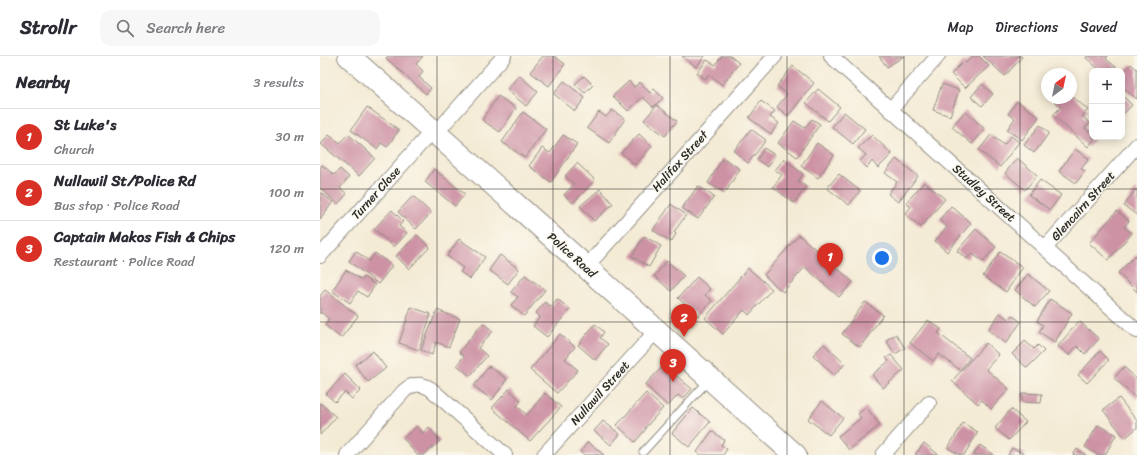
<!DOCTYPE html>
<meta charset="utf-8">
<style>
body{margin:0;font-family:Sriracha,sans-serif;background:#f7f7f7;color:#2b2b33}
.controls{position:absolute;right:12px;top:12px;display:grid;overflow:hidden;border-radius:8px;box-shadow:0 2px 10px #0003}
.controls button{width:36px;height:36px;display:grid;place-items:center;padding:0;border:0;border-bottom:1px solid #e1e1e2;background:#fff;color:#2b2b33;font:20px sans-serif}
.compass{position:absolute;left:721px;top:12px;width:36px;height:36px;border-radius:50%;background:#fff;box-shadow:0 2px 10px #0003;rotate:33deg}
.you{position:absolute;left:562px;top:202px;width:14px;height:14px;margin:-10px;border:3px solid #fff;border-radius:50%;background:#1a73e8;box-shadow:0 0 0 6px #1a73e833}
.badge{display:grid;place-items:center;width:26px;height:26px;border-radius:50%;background:#d93025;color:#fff;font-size:13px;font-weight:700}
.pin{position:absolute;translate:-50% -33px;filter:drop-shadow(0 1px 2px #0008)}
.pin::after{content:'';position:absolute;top:21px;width:14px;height:12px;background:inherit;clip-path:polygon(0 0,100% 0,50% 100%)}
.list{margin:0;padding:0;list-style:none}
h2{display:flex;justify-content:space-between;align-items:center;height:52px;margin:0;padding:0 16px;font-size:17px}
h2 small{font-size:13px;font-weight:400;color:#7c7c81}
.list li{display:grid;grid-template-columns:26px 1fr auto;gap:12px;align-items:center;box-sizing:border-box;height:56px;padding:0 16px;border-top:1px solid #e1e1e2}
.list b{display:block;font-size:15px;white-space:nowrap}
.list p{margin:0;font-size:13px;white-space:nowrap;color:#7c7c81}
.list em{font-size:13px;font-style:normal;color:#7c7c81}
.icon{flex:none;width:22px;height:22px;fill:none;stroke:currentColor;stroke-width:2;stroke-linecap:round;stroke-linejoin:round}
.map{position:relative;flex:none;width:817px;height:399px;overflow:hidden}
header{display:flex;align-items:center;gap:24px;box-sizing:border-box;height:56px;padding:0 20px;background:#fff;border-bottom:1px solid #e1e1e2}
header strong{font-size:19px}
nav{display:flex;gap:22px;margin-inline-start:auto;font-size:14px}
.search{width:280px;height:36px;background:#f7f7f7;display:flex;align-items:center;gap:10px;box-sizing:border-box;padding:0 14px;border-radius:12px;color:#7c7c81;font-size:15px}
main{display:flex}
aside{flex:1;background:#fff}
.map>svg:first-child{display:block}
</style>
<header>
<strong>Strollr</strong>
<div class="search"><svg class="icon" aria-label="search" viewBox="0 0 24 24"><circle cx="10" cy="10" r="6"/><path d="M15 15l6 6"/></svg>Search here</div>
<nav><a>Map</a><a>Directions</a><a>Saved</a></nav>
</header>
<main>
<aside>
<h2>Nearby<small>3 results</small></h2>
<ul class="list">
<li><span class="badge">1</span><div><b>St Luke's</b><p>Church</p></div><em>30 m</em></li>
<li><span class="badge">2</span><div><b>Nullawil St/Police Rd</b><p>Bus stop · Police Road</p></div><em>100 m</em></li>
<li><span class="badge">3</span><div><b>Captain Makos Fish &amp; Chips</b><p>Restaurant · Police Road</p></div><em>120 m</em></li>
</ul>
</aside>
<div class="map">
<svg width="817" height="399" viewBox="0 0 817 399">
<rect width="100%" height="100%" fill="#fbf7ec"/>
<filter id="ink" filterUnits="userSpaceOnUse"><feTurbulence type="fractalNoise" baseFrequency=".025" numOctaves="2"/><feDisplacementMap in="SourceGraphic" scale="8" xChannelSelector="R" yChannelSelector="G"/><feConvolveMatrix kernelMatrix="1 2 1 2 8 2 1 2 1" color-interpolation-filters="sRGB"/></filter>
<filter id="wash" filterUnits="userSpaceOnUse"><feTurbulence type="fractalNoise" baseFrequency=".012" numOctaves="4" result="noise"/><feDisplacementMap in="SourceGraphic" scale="16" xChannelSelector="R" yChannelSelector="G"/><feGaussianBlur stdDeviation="0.9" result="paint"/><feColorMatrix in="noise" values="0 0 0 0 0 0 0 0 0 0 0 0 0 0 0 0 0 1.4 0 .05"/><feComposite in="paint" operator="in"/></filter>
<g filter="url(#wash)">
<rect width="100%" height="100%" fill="#f4ebd5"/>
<g id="blocks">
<g fill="#cd93a5">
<polygon points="68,0 103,0 96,8 103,15 99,21 111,32 106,38 66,2"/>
<polygon points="223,0 234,0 245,8 229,30 210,16"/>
<polygon points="362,0 385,0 376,11"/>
<polygon points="402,0 410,0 419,7 402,29 389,18 385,23 377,17 387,4 395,9"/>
<polygon points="559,0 584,0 567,11"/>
<polygon points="653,0 659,0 669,10 645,32 631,18 644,5 646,7"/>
<polygon points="663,0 701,0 702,1 685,20"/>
<polygon points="767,0 788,0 786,3 801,15 781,15 766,2"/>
<polygon points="811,8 817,13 817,43 802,31 802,16 803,17"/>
<polygon points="473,10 494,27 468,60 457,51 467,38 457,30"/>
<polygon points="199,19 218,36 206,50 187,34"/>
<polygon points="264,20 273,29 265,37 255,28"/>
<polygon points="244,25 265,42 255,55 234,38"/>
<polygon points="309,25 314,31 320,26 330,37 334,33 343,42 333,51 323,41 308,55 293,40"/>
<polygon points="622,28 639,34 630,60 613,54"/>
<polygon points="662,28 673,38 662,50 651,41"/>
<polygon points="498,33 520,51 508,65 486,47"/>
<polygon points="751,39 768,54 762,60 770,67 765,72 772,78 772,81 776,81 768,91 733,59 741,51 731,42 751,42"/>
<polygon points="802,39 812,49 802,59"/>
<polygon points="178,40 196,52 180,76 162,64"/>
<polygon points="441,45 455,55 450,61 459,67 451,78 429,62"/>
<polygon points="697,45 719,61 702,84 687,74 695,62 688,58"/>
<polygon points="337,49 357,65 345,80 324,64"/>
<polygon points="47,51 79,74 67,91 61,87 57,93 31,74"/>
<polygon points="292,54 305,63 289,87 267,72 279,56 286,61"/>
<polygon points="645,55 665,73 652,88 632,71"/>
<polygon points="203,56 226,73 205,102 182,86"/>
<polygon points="524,56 545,73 533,88 512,71"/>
<polygon points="492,63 500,68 477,101 458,87 474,65 485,72"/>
<polygon points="720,69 729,77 714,97 704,89"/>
<polygon points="431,73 446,84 428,107 414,95"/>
<polygon points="28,78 55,102 39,120 1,88 9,79 20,87"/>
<polygon points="319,78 332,90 315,109 301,97"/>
<polygon points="243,79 257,88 231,126 209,110 222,92 230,97"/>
<polygon points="552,79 572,98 558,112 552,105 547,112 540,105 546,99 538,92"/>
<polygon points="671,79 684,89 691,80 699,86 680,111 659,94"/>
<polygon points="497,87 514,99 498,122 481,110"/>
<polygon points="444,92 455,99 448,111 437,104"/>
<polygon points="755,93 769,103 761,113 765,115 756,127 739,115"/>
<polygon points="403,102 420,113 405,137 388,127"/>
<polygon points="697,102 717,119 705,134 685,117"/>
<polygon points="464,103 483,118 478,125 486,131 474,147 453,131 462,119 455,114"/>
<polygon points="576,103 598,120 578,146 568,138 577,126 565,117"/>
<polygon points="257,107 275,124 253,147 244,139 254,128 245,120"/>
<polygon points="2,109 14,119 20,113 29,121 20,132 27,138 18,148 0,132 0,112"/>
<polygon points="114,113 145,138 135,150 105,126"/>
<polygon points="519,118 540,135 529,149 507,132"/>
<polygon points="720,124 741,139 730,154 709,139"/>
<polygon points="604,126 625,143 601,171 585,158 591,151 586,147"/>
<polygon points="378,130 394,141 378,163 362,152"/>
<polygon points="280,133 293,148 274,165 260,150"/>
<polygon points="816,133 817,134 817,159 804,150"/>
<polygon points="0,136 13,146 0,163"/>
<polygon points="93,140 111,157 96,173 78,156"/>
<polygon points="351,148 366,159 354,176 356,178 351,186 333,174"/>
<polygon points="631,150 651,167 627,196 615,185 627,171 619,164"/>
<polygon points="72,154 83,165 79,170 87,177 74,191 54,173"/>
<polygon points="797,155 809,165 804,171 812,177 788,204 769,187"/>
<polygon points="656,173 676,191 663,206 652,197 647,203 637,195"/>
<polygon points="97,179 110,191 89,213 76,200"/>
<polygon points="479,179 533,226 519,241 485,211 463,236 444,219"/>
<polygon points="324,180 341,190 329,211 312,200"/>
<polygon points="139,183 165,201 150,223 140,216 143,212 127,200"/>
<polygon points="36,195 49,205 55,197 72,210 58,228 29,205"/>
<polygon points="680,196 703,211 686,236 663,220"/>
<polygon points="817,198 817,236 798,217"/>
<polygon points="180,199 199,213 188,228 169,214"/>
<polygon points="347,205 364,220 351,235 334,220"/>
<polygon points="428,212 452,233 429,259 424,254 403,278 385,262"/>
<polygon points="26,214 42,224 44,221 55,229 47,241 38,235 30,247 12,235"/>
<polygon points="708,218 729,235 715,251 695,234"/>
<polygon points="205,219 225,234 204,260 191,249 198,241 191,236"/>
<polygon points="377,221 390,233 385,239 392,245 378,260 358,242"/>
<polygon points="5,234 38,260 21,282 5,269 9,263 1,256 0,258 0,240"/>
<polygon points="237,243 250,253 227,281 213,270 220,261 216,257 225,246 231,251"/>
<polygon points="730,243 752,257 735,286 719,276 723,269 717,265"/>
<polygon points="545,246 563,259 540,291 522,278"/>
<polygon points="91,251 111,258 99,294 79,287"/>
<polygon points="117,254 140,263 129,291 116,286 112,299 101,294"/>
<polygon points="680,257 688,263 692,259 701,266 686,287 668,274"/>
<polygon points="608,264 621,273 618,277 650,302 640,314 619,298 613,305 590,287"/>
<polygon points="759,265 779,283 765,298 757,290 749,299 738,290"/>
<polygon points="163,267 173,275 158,292 167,300 150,320 137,309 144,300 139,296"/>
<polygon points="275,268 284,276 280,282 288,288 275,304 258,289"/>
<polygon points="240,278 255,291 245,303 258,314 237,337 210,314"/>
<polygon points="576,278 585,292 575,298 566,284"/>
<polygon points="705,285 714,293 718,289 724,295 707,312 692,298"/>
<polygon points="666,287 679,299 666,313 689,333 671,353 662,344 658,348 632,325"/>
<polygon points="504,288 525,308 514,319 493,299"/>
<polygon points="53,295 66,312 48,326 35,309"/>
<polygon points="780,295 789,304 767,327 758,319"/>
<polygon points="571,299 584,314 563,332 552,319 569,305 566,302"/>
<polygon points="344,309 372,333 363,343 358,339 348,350 325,329"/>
<polygon points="169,310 187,323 172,344 154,330"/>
<polygon points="804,311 817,323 817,343 794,322"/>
<polygon points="25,318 41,334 32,343 25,336 15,346 6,338"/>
<polygon points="189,333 201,345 197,350 207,359 225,337 241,351 210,385 172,352"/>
<polygon points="326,337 343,352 325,372 326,373 315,386 297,369"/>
<polygon points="702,337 722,338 721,347 702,346"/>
<polygon points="799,342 817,365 817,372 805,382 783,354"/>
<polygon points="502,345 523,362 509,379 488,363"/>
<polygon points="0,347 16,361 0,379"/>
<polygon points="546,351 560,369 529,394 518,380 541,362 538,358"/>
<polygon points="373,352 390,366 369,391 352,377"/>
<polygon points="691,353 706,366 689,384 675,372"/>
<polygon points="283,365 300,378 291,389 274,375"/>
<polygon points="643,367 658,376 644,399 640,399 628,392"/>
<polygon points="778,369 796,379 785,399 778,399 765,391"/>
<polygon points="97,370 103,377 109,371 120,385 104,399 97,399 83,382"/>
<polygon points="392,375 404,384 401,389 407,393 403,399 381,399 377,396"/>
<polygon points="268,386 284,399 264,399 260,396"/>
<polygon points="604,387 619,399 595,399"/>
<polygon points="660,389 674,399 653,399"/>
<polygon points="692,392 707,399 688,399"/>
<polygon points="757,393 766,399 753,399"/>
</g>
</g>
</g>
<g filter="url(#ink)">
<use href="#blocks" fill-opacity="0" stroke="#908b80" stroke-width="1"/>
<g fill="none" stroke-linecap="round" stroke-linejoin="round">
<g stroke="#908b80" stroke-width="9">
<polyline id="service" points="323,396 389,324"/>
</g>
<g stroke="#908b80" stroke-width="16">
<g id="minor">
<polyline points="511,0 817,275"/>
<polyline points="570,54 618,0"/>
<polyline points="116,77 184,0"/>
<polyline points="725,192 817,89"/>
<polyline points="0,200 113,74"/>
<polyline points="266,211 455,0"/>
<path d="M27,399l57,-64c9,-8 17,-8 27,-2l74,66"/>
<polyline points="224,399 337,274"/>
<polyline points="563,399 609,347"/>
</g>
</g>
<g stroke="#908b80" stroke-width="24">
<polyline id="primary" points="29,0 266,211 475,399"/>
</g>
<use href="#service" stroke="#fff" stroke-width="7"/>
<use href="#minor" stroke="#fff" stroke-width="14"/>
<use href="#primary" stroke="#fff" stroke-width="22"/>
</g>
</g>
<path fill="none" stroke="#2b2b2b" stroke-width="1" stroke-opacity="0.55" d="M117,0v399M233,0v399M350,0v399M467,0v399M584,0v399M700,0v399M0,133h817M0,266h817"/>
<g text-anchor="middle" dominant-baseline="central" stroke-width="3" stroke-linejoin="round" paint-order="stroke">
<g font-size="12" fill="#2b2b2b" stroke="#fbf7ec">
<text transform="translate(360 105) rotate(-48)">Halifax Street</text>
<text transform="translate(56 137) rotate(-48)">Turner Close</text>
<text transform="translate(664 137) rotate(42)">Studley Street</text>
<text transform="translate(763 150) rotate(-48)">Glencairn Street</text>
<text transform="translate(252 199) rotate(42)">Police Road</text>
<text transform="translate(280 337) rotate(-48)">Nullawil Street</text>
</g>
</g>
</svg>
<div class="controls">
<button>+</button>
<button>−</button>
</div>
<svg class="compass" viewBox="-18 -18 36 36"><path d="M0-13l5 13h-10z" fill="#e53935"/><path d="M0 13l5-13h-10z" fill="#7c7c81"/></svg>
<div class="you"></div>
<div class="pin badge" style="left:510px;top:220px">1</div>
<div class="pin badge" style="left:364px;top:281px">2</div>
<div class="pin badge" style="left:353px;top:326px">3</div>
</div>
</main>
